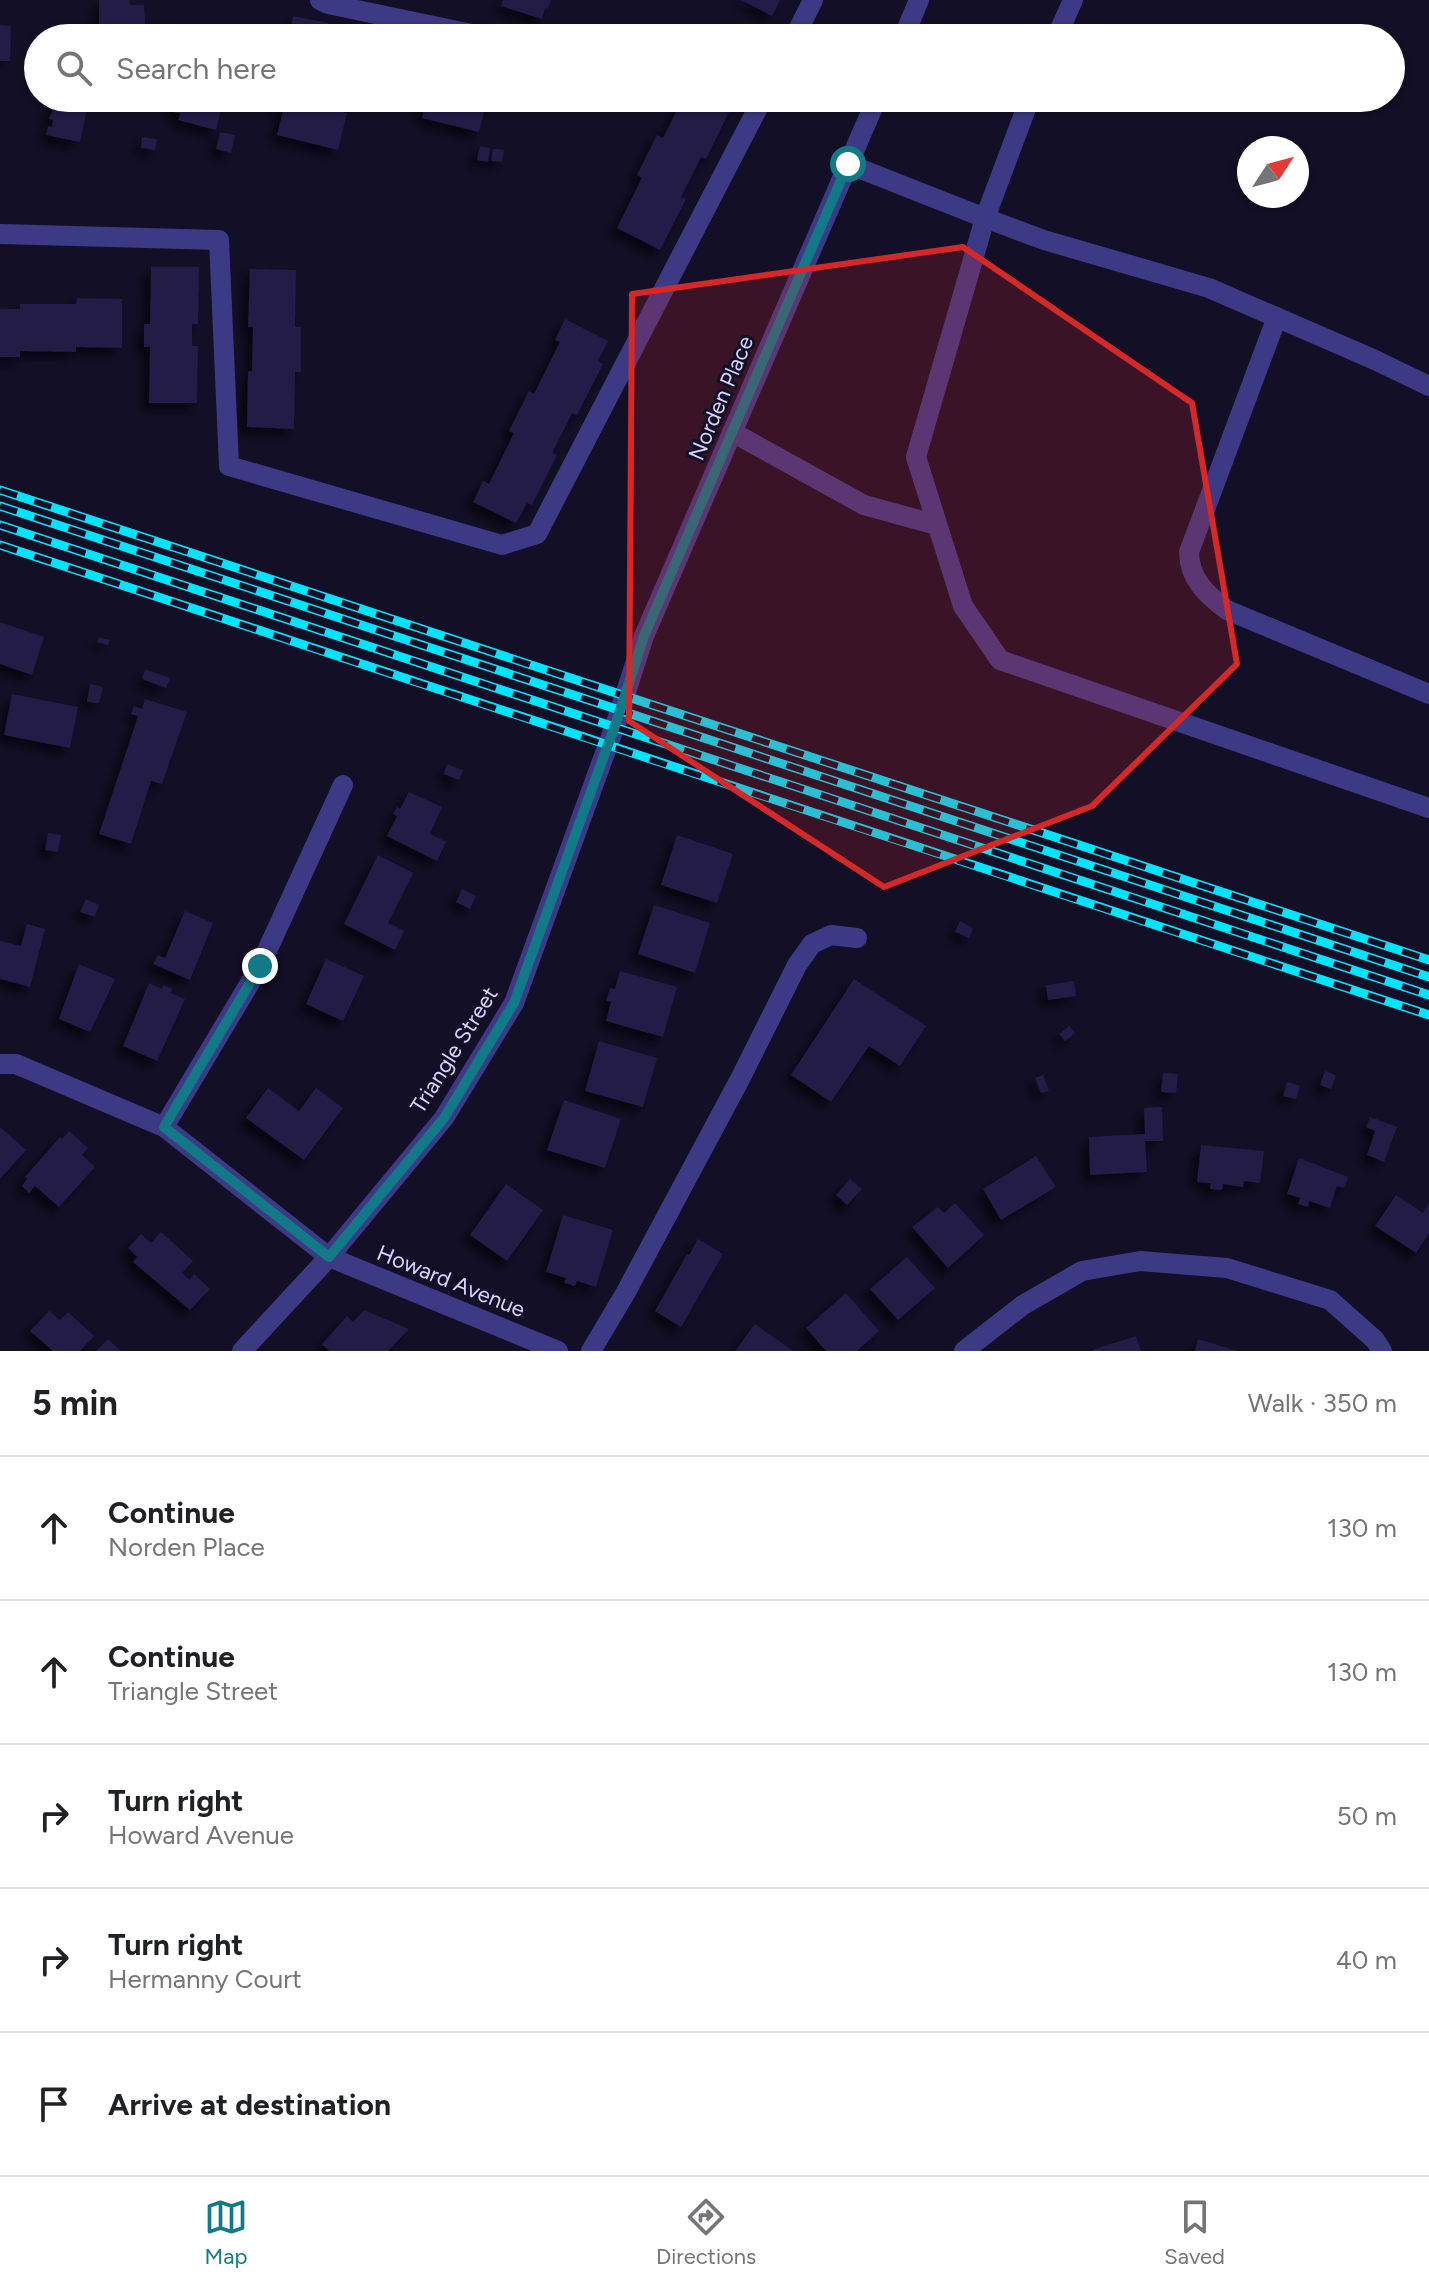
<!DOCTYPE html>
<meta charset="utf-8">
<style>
body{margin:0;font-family:Figtree,sans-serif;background:#f2f2f2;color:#202124}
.compass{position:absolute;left:1237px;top:136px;width:72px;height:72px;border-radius:50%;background:#fff;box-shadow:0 2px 6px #0004;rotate:54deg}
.stop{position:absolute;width:24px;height:24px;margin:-18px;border:6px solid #127987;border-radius:50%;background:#fff}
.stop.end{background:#127987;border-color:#fff;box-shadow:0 2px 8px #0008}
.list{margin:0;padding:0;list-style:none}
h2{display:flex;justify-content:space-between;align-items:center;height:104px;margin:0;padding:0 32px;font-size:34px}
h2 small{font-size:26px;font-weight:400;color:#757577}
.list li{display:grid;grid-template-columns:52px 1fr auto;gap:24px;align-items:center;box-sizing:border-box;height:144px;padding:0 32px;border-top:2px solid #e0e0e0}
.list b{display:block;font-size:30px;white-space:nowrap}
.list p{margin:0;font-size:26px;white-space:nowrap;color:#757577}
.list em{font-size:26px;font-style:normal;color:#757577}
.icon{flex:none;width:44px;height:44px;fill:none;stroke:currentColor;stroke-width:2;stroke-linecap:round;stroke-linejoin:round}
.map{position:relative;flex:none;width:1429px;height:1351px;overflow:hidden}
.search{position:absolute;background:#fff;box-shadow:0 2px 6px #0004;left:24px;right:24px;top:24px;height:88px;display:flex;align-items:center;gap:20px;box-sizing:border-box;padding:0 28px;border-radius:44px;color:#757577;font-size:30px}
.sheet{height:824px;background:#fff}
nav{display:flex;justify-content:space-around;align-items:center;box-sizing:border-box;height:112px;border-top:2px solid #e0e0e0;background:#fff;font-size:22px;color:#757577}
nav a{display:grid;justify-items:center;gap:4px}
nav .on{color:#127987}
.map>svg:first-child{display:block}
</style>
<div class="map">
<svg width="1429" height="1351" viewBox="0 0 1429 1351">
<defs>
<filter id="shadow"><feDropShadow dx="-7" dy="7" stdDeviation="4" flood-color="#0009"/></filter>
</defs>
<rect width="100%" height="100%" fill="#130f26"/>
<g fill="#241b47" filter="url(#shadow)">
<polygon points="99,0 130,0 130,5 144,5 146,38 99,38"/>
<polygon points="503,0 551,0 548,9 545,8 542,19 501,6"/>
<polygon points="741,0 780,0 772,16"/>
<polygon points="293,16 329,23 326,38 282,38 283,34 290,36"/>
<polygon points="0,25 11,26 10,61 0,61"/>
<polygon points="57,98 83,98 82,103 88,105 80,142 46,135 48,126 52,127 53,120 49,119"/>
<polygon points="175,98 224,98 216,130 178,120 180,114 171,111"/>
<polygon points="427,98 488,98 479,132 422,118"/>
<polygon points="683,98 712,98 731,108 706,159 701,157 681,197 686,199 660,250 617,228 642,178 637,175 657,135 663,138"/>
<polygon points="286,99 347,113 338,150 277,135"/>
<polygon points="220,132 235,135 231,153 216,149"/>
<polygon points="142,137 157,139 155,150 141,148"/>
<polygon points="480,146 490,148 488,162 477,160"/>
<polygon points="493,149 504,150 502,162 491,161"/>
<polygon points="151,267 199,267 198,324 192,324 192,346 198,346 197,403 149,403 150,347 144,347 144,324 150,324"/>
<polygon points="250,269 296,270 295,327 301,327 301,372 295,372 294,429 247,427 248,371 252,371 253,327 248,327"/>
<polygon points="77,298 122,299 122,348 76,347 76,352 20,351 20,357 0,357 0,309 20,309 20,304 76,304"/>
<polygon points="565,319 608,341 598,361 603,364 577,415 572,413 552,453 557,455 532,505 527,503 516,523 473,502 483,481 489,484 514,433 509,431 529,391 534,394 560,342 555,340"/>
<polygon points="0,622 44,637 32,675 0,664"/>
<polygon points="99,637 110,640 108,645 97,642"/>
<polygon points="145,669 170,678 166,688 142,679"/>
<polygon points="90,684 103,687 99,703 87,702"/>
<polygon points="12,694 78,707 70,748 4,735"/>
<polygon points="145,699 187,712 162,784 151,781 131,844 99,834 138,716 131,714 134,706 142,709"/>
<polygon points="447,764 463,770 459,780 444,774"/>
<polygon points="409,792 442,807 430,834 446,842 437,861 387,836 397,816 393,814 397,807 400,809"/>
<polygon points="48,833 61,835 58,852 45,850"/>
<polygon points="677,835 733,854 717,903 661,885"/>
<polygon points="378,855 413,873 388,923 404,931 395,950 344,924"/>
<polygon points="462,889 476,896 470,909 456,902"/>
<polygon points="86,899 99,905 95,917 80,912"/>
<polygon points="654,905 710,923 695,973 638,954"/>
<polygon points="185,911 213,923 190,980 153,964 158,955 165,958"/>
<polygon points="960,921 973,928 969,938 955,932"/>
<polygon points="27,924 45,929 30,987 0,979 0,941 21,946"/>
<polygon points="326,959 364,976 343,1021 306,1004"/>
<polygon points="79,964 115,979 90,1032 59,1019"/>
<polygon points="620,971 677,987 663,1037 606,1021 611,1002 606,1001 610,988 615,989"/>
<polygon points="854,979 926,1026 900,1066 869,1046 831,1102 791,1075"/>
<polygon points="1074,981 1076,996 1048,1000 1046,985"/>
<polygon points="149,983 162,989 163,985 172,989 171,993 185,999 157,1061 123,1046"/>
<polygon points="1069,1026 1075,1033 1065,1041 1059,1034"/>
<polygon points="599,1041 657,1058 643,1107 585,1091"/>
<polygon points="1325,1071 1336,1075 1331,1089 1320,1085"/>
<polygon points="1163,1073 1178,1074 1176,1093 1161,1092"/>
<polygon points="1043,1075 1049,1091 1041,1093 1035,1078"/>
<polygon points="1287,1082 1300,1086 1296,1099 1283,1096"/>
<polygon points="268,1088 299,1111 316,1088 343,1108 304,1160 246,1118"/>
<polygon points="564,1100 621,1119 605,1168 547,1150"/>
<polygon points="1162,1107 1163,1141 1145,1141 1147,1172 1090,1175 1089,1137 1145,1134 1144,1108"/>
<polygon points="1370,1117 1397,1127 1384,1162 1367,1155 1375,1131 1366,1127"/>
<polygon points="0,1127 26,1150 0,1179"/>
<polygon points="69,1131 88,1148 82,1155 95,1167 59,1207 35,1186 29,1193 22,1186 27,1179 25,1177 60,1137 62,1139"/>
<polygon points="1201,1145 1264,1151 1260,1183 1244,1181 1243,1187 1223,1184 1222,1190 1210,1189 1211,1183 1197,1182"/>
<polygon points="1036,1156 1056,1187 1001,1220 983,1189"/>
<polygon points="1299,1158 1348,1177 1344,1188 1337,1186 1330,1208 1309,1201 1308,1207 1298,1204 1300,1198 1287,1194"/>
<polygon points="850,1179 862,1189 847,1205 836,1195"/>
<polygon points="506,1184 543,1210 507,1261 470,1235"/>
<polygon points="1396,1195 1423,1213 1429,1204 1429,1233 1416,1253 1375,1226"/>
<polygon points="955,1203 984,1235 948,1268 912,1227 938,1207 944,1213"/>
<polygon points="563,1215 613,1230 596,1287 577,1281 575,1286 564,1283 566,1278 546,1272"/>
<polygon points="161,1232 193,1261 182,1273 190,1280 194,1274 210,1289 190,1310 133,1262 137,1257 128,1248 141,1234 151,1243"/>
<polygon points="698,1239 723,1254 681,1327 655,1311 687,1254 689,1255"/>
<polygon points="907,1257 935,1288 898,1320 870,1289"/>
<polygon points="846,1293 879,1331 857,1351 826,1351 806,1328"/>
<polygon points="364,1310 409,1329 388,1351 329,1351 322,1344 347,1316 353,1322"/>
<polygon points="49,1311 60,1320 68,1312 94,1336 80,1351 53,1351 30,1331"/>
<polygon points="755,1324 793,1351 735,1351"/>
<polygon points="1136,1336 1141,1351 1092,1351 1092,1350"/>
<polygon points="108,1339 121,1351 96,1351"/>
<polygon points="1198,1339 1234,1350 1234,1351 1195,1351"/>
</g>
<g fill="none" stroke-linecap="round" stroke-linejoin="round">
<g stroke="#3d3a85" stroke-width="20">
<polyline points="320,0 328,4 491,38"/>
<polyline points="794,38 813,0"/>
<polyline points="903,38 919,0"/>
<polyline points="1056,38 1073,0"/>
<polyline points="1030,98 985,218 1044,240 1209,288 1375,360 1429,386"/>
<polyline points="848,164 985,218 916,457 963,606 1000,660 1429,808"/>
<polyline points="0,234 219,240 229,466 502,545 537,534 763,98"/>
<path d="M1277,317l-88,235c0,27 18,43 38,58l202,84"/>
<polyline points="732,432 864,505 937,525"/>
<polyline points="0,1064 16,1064 164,1127 329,1257 558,1351"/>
<polyline points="164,1127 260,966 343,785"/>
<polyline points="242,1351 329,1257 444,1118 514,1003 617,720 644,636 877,98"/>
<polyline points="591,1351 626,1292 740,1079 797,965 812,944 831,935 857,938"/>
<polyline points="964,1351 1023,1305 1082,1271 1140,1261 1227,1268 1330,1300 1375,1340 1382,1351"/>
</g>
<g stroke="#00e5ff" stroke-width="9">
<g id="rail">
<path d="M0,490c476,157 953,314 1429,470"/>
<polyline points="0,506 1429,977"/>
<polyline points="0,525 1429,995"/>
<path d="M0,545c476,157 952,314 1429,470"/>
</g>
</g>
<use href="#rail" stroke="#130f26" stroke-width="6" stroke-dasharray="18" stroke-linecap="butt"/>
</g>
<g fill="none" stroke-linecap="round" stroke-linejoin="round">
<polyline stroke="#127987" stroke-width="10" points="260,966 164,1127 329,1257 444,1118 514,1003 617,720 644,636 848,164"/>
</g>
<path fill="#d62828" fill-opacity="0.2" stroke="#d62828" stroke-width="6" stroke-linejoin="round" d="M963,247l229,156 45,261 -145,142 -208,81 -255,-166 3,-427z"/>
<g text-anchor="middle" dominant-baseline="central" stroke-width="6" stroke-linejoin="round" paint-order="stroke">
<g font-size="22" fill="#d9d4ff" stroke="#130f26">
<text transform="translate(721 398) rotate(-67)">Norden Place</text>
<text transform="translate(454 1050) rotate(-58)">Triangle Street</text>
<text transform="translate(451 1281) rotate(22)">Howard Avenue</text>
</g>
</g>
</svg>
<svg class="compass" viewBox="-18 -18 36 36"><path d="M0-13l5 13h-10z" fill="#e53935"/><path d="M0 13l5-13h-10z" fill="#757577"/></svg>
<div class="stop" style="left:848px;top:164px"></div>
<div class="stop end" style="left:260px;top:966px"></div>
<div class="search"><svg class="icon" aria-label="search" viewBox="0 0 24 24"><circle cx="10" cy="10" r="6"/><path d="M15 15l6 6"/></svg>Search here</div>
</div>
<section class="sheet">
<h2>5 min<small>Walk · 350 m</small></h2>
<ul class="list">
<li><svg class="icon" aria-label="ahead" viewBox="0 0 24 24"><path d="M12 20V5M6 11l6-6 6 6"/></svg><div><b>Continue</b><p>Norden Place</p></div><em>130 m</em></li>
<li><svg class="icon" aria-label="ahead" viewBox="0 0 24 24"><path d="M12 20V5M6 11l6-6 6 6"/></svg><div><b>Continue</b><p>Triangle Street</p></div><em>130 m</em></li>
<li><svg class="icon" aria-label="right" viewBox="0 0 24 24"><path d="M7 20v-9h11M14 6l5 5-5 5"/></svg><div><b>Turn right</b><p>Howard Avenue</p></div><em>50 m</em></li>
<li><svg class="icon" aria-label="right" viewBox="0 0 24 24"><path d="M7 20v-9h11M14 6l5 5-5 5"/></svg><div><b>Turn right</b><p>Hermanny Court</p></div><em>40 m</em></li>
<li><svg class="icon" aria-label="arrive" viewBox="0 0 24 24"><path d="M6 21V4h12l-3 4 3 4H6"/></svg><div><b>Arrive at destination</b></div></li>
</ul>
</section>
<nav>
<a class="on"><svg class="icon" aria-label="map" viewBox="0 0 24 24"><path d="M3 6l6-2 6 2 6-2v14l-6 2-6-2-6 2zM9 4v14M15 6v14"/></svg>Map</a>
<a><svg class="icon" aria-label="directions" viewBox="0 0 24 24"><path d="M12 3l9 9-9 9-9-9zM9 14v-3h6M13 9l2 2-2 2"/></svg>Directions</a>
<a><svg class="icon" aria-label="saved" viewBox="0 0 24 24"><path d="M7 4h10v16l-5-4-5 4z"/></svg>Saved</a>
</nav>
